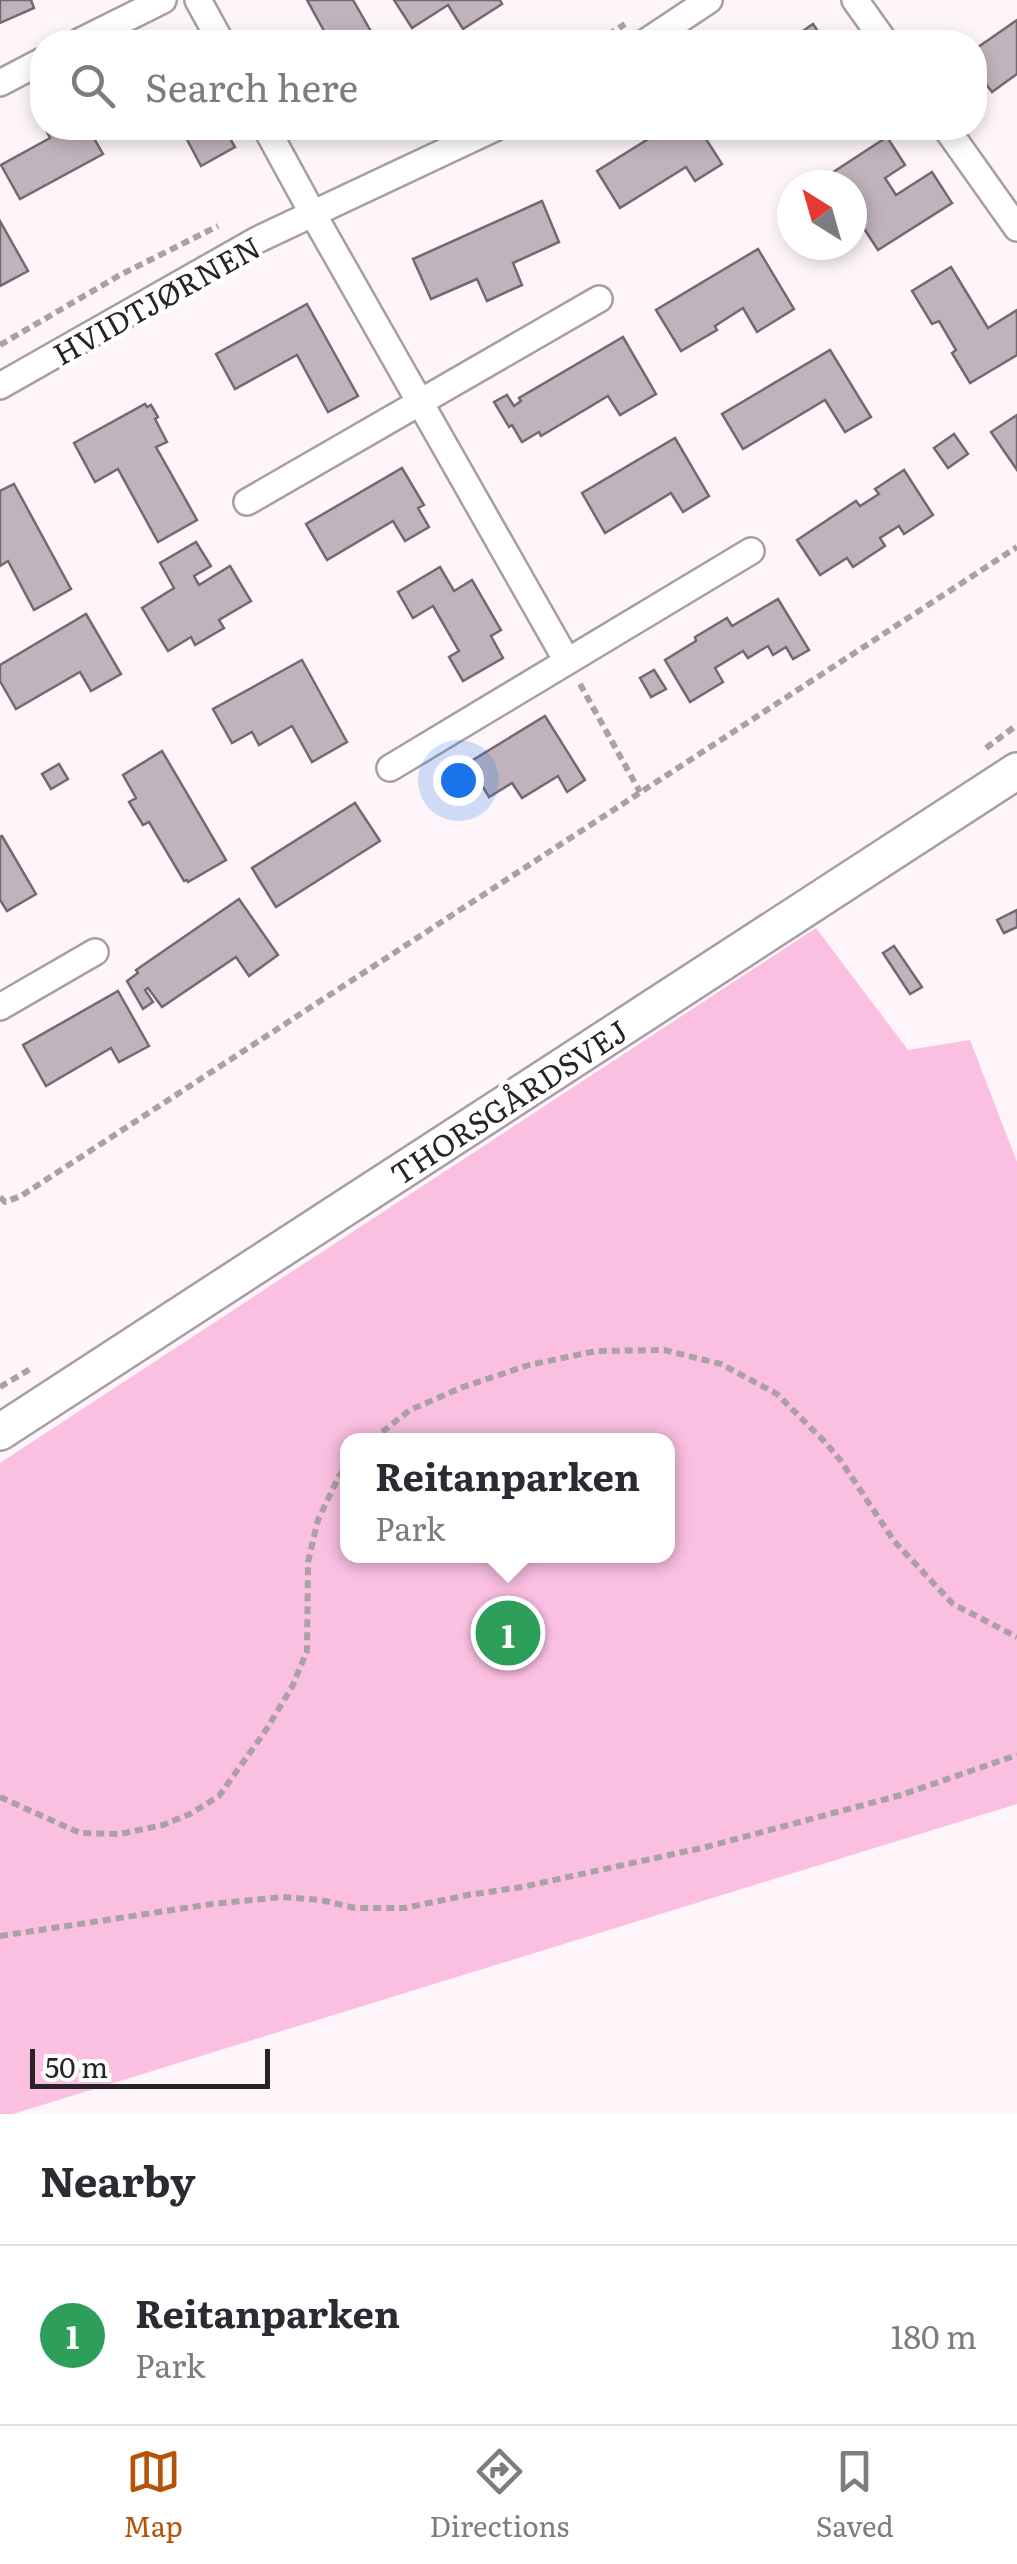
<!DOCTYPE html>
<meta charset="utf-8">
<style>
body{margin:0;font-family:Literata,serif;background:#f7f7f7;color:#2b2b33}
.compass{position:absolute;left:777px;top:170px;width:90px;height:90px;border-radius:50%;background:#fff;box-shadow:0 5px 15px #0003;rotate:323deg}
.scale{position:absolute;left:30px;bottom:25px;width:240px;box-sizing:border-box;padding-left:10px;border:5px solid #292326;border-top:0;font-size:28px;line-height:35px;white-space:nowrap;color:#292326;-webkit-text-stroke:8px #fff;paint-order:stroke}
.you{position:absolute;left:458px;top:780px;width:35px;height:35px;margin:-25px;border:8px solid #fff;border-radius:50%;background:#1a73e8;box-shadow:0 0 0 15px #1a73e833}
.badge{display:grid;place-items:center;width:65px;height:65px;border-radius:50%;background:#b45309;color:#fff;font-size:32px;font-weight:700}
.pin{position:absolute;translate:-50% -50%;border:5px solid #fff;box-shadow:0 2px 10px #0006}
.popup{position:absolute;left:340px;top:1433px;width:335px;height:130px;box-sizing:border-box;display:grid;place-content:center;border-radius:20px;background:#fff;filter:drop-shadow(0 2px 8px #0005);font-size:32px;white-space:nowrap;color:#7c7c81}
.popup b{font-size:38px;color:#2b2b33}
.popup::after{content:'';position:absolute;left:50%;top:100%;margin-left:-20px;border:20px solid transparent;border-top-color:#fff}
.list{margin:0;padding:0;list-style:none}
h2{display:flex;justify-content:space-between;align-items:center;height:130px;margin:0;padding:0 40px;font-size:42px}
h2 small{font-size:32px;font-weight:400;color:#7c7c81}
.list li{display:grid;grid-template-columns:65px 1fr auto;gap:30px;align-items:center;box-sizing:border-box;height:180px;padding:0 40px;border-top:2px solid #e1e1e2}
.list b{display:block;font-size:38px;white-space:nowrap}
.list p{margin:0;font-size:32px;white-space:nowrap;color:#7c7c81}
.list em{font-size:32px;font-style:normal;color:#7c7c81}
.icon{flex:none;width:55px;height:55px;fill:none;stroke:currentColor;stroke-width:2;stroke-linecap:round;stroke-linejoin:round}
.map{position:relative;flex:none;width:1017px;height:2114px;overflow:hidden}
.search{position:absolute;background:#fff;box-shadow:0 5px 15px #0003;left:30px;right:30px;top:30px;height:110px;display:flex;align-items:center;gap:25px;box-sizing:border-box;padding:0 35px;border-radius:40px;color:#7c7c81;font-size:38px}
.sheet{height:310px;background:#fff}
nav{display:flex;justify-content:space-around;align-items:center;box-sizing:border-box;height:140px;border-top:2px solid #e1e1e2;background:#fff;font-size:28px;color:#7c7c81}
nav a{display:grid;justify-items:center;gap:5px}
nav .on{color:#b45309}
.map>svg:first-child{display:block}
</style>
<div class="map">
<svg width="1017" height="2114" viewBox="0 0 1017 2114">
<rect width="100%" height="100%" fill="#fdf5f9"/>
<path fill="#fbbfe2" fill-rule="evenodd" d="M816,928l92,122 62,-10 47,122v642l-1004,310h-13v-651zM348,1440h320v116h-320z"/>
<g fill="#c1b3bb" stroke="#756970" stroke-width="2.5">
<polygon points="0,0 31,0 34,8 0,23"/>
<polygon points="307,0 353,0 377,42 324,42 329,40"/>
<polygon points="394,0 500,0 502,4 463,29 448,5 412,28"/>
<polygon points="1017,20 1017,74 992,92 974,68 974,50"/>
<polygon points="813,24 825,42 787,42"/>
<polygon points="45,128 88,128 103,154 20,199 1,165 50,138"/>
<polygon points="181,128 224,128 235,147 201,166"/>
<polygon points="666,128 699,128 722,164 695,181 686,167 620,208 597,171"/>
<polygon points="887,137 905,165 885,178 896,195 932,172 952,203 878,250 859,221 866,216 854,198 852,199 852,185 825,185 821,180"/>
<polygon points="542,201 559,242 513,263 522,285 487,301 477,279 431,299 413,259"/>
<polygon points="0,221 28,271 0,286"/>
<polygon points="758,249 794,309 757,332 743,308 715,326 717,330 681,351 656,310"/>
<polygon points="951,267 988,328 1017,310 1017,355 970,383 952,353 956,350 939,321 932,324 912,291"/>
<polygon points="307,304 358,396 328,412 297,355 235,389 216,354"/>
<polygon points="623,337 656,394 620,415 608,396 541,436 539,432 522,442 512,425 509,427 494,402 507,395 514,406 521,401 519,398"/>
<polygon points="830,350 871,417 845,432 825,400 743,449 722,414"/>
<polygon points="145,404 147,407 151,405 158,417 155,419 167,442 156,447 197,520 158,542 118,469 95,482 74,443"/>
<polygon points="1017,415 1017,470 991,432"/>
<polygon points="954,434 968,454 948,468 934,448"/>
<polygon points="675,438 709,496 683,512 671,493 605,533 582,493"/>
<polygon points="402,468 424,505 418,508 429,527 405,541 393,521 327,560 306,524"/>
<polygon points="904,470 933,515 904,534 899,526 880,538 885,546 853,567 847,558 820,575 797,540 856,501 860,506 879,494 875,489"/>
<polygon points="14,484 71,589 34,610 8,561 0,566 0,491"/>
<polygon points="196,542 211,566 194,576 199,585 230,566 251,601 219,620 224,628 195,645 191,637 168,651 142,608 174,588 160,563"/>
<polygon points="440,567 454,591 472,580 501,630 491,636 503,658 463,681 449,657 459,651 433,606 413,618 398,592"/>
<polygon points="778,599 809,650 793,659 786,647 773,655 768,646 748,658 743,651 715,668 723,682 690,702 665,660 696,641 695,637 727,618 732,626"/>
<polygon points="86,614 121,674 91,691 80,672 16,709 0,681 0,665"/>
<polygon points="302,660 347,742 312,762 292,726 259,745 252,732 232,743 213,709"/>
<polygon points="654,670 666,689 651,697 640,678"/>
<polygon points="545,716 585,780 567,792 558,776 522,798 512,783 489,797 468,763"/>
<polygon points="162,751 226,860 188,882 187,880 184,881 149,822 143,825 129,802 136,798 123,775"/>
<polygon points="59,764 68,779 51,789 42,774"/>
<polygon points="355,803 380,841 276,907 252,868"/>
<polygon points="2,836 36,894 7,911 0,900 0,837"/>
<polygon points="239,899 278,955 249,976 236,957 162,1007 148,988 145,990 153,1002 143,1009 127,981 138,973 136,970"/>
<polygon points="1017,910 1017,927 1004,933 997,920"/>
<polygon points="894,946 922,987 910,994 883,953"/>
<polygon points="118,991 149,1046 119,1062 111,1048 46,1086 23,1045"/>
</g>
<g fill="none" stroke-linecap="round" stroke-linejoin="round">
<g stroke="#a99ca4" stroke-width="30">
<g id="street">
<polyline points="198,0 221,42"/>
<polyline points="855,0 885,42"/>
<polyline points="79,42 163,0"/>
<polyline points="646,42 709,0"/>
<polyline points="0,83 42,61"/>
<polyline points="266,128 313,214 567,661"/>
<polyline points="946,128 1017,228"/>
<polyline points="0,386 257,240 495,128"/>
<polyline points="247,502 599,299"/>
<polyline points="390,768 751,551"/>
<polyline points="0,1007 95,952"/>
</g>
</g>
<g stroke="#a99ca4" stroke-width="40">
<polyline id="secondary" points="0,1432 1017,771"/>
</g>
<g stroke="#a9a1a5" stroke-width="6" stroke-dasharray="8 5" stroke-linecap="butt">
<polyline points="597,42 625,24"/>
<polyline points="0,345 120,275 218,226"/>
<polyline points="580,684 640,792"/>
<polyline points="986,748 1017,725"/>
<polyline points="0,1197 5,1202 21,1196 1017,547"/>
<polyline points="0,1387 32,1368"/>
<polyline points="372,1440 410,1410 463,1387 529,1365 596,1351 664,1350 721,1364 777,1394 825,1442 841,1461 894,1541 953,1604 1017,1637"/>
<polyline points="0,1797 80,1833 120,1834 163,1825 190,1814 219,1796 266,1730 292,1687 307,1651 308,1562 318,1520 339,1476 348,1465"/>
<polyline points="0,1936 212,1904 282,1897 321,1900 355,1908 405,1908 468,1895 522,1887 706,1847 901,1795 1017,1755"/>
</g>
<use href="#street" stroke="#fff" stroke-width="25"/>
<use href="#secondary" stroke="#fff" stroke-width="35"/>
</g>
<g text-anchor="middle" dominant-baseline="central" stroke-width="9" stroke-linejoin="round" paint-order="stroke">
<g font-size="30" fill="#292326" stroke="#fff">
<text transform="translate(156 299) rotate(-29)">HVIDTJØRNEN</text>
<text transform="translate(508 1101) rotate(-33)">THORSGÅRDSVEJ</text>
</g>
</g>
</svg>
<svg class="compass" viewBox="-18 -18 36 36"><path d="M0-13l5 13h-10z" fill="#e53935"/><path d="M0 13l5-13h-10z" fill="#7c7c81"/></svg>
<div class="scale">50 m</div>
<div class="you"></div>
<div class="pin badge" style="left:508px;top:1633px;background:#2e9e5b">1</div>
<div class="popup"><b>Reitanparken</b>Park</div>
<div class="search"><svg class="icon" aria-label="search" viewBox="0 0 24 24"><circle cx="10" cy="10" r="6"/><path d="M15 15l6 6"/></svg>Search here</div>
</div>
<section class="sheet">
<h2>Nearby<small></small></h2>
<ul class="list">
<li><span class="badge" style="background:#2e9e5b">1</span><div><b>Reitanparken</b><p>Park</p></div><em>180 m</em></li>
</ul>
</section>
<nav>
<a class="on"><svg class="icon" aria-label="map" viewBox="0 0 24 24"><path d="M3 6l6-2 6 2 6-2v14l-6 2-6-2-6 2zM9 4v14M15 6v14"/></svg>Map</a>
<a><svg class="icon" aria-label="directions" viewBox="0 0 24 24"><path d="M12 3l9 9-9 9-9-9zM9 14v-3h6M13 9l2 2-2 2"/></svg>Directions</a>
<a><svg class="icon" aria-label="saved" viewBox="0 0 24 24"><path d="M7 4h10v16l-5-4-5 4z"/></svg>Saved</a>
</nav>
